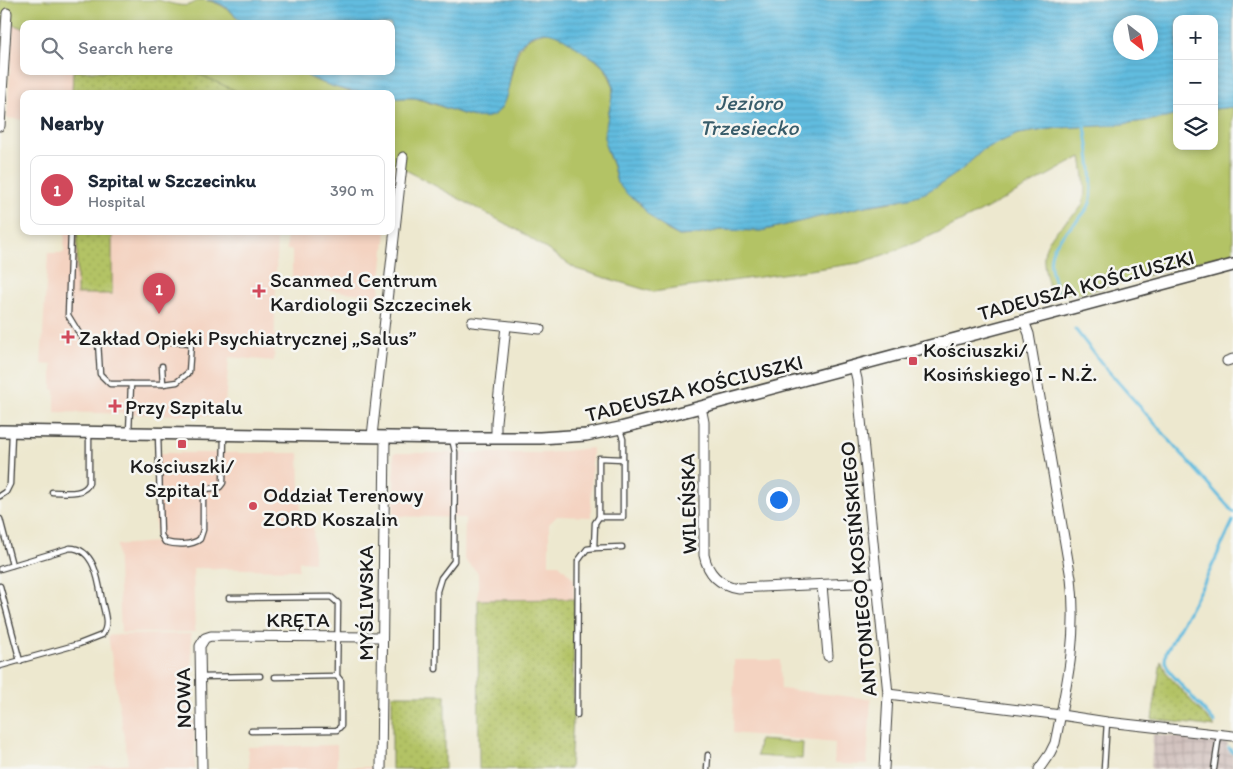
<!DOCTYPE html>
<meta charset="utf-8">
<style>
body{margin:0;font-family:Itim,sans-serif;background:#f2f2f3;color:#1f2937}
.controls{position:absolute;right:15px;top:15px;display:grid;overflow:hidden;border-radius:10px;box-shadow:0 2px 8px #0003}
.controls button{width:45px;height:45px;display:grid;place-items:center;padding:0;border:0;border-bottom:1px solid #e0e1e3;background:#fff;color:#1f2937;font:25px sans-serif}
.compass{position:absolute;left:1113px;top:15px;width:45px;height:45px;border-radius:50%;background:#fff;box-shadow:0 2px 8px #0003;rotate:149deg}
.you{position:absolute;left:778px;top:499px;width:18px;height:18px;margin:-12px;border:4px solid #fff;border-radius:50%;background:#1a73e8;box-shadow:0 0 0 8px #1a73e833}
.badge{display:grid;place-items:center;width:32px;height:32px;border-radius:50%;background:#d1495b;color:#fff;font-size:16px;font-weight:700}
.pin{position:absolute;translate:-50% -41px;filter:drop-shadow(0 1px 2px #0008)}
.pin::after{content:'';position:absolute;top:26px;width:18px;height:15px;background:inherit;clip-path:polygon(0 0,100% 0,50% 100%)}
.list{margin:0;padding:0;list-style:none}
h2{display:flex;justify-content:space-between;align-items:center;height:65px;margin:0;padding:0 20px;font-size:21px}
h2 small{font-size:16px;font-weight:400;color:#747a83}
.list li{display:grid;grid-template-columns:32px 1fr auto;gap:15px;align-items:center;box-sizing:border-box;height:70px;margin:0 10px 10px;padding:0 10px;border:1px solid #e0e1e3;border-radius:10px}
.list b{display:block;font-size:19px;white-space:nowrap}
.list p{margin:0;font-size:16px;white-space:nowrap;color:#747a83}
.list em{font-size:16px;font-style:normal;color:#747a83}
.icon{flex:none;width:28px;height:28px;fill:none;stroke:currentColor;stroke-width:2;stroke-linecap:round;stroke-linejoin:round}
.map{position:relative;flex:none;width:1233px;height:769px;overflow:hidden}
.search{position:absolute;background:#fff;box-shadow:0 2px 8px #0003;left:20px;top:20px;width:375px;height:55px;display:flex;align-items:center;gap:12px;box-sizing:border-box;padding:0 18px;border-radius:10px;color:#747a83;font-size:19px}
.panel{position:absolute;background:#fff;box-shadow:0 2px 8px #0003;left:20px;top:90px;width:375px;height:145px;border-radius:10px}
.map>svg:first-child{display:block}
</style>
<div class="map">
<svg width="1233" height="769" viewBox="0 0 1233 769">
<defs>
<pattern id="industrial-grid" width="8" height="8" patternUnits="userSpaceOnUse" patternTransform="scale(1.25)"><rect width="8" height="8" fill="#d0c0bc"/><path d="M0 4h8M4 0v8" fill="none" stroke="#b2a4a1"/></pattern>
<pattern id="grass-dots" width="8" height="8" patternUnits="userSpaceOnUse" patternTransform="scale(1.25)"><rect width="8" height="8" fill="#b3c365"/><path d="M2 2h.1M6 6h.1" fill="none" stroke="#99a757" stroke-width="1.8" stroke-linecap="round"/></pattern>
<pattern id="water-rules" width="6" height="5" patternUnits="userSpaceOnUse" patternTransform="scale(1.25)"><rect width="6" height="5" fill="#62bcdf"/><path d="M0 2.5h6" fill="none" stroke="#54a1bf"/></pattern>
</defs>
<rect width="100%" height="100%" fill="#f6f6f2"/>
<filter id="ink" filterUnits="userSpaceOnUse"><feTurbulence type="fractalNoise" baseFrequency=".02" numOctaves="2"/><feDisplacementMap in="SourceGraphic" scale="10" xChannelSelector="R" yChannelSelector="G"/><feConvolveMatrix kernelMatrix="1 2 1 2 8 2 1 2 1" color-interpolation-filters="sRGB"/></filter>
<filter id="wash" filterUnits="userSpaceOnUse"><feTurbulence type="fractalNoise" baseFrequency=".0096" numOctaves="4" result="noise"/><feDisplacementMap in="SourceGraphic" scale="20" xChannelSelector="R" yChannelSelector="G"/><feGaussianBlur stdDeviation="1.12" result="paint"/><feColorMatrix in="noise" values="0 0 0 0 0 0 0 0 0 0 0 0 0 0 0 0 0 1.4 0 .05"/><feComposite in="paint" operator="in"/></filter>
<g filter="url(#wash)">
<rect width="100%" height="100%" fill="#ede8cf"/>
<g fill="#f4d3c1">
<polygon points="13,25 24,28 24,71 73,71 72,94 24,94 24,120 7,118"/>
<polygon points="65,231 277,231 274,361 229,357 224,416 55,412 55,390 52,389 52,365 41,364 48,253 64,253"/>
<polygon points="286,231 386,231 379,296 320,289 321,280 292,281 292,250 287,250"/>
<polygon points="592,448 591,517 557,516 549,524 549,564 559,564 574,579 574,599 478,600 478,573 464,559 465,518 394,516 394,453 546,453"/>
<polygon points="154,453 299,453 301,521 313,522 314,562 299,561 299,570 193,568 195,632 121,633 117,545 156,542"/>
<polygon points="191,634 195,769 82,769 128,763 108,635"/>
<polygon points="734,660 780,660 781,689 871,699 867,765 834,764 835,743 733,733"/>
<polygon points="337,745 337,767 372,767 372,769 249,769 248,747"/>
</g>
<polygon fill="url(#industrial-grid)" points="1153,734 1228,743 1228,745 1226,747 1233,756 1233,769 1151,769"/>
<g fill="url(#grass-dots)" stroke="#687040">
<polygon points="73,71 192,71 243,94 72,94"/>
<rect x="77" y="231" width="35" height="63"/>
<polygon points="574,599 573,719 570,769 479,769 478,600"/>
<polygon points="1161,661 1167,674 1215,727 1152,719"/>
<rect x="392" y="695" width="53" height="74"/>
</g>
<g fill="#b3c365" stroke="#687040">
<path d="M0,0h158c9,2 21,7 31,5 4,-1 7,-4 11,-5 18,0 33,12 43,24h-219v4l-11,-3 -13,-8z"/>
<path d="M548,32l7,1 7,3 42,30 10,21 -6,28v39l5,12 4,17 50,47 12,6 17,-1 24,-5 41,1 99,-24 32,-5 33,-9 35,-22 24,-22 33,-15 41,-6 58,-3 49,-7 12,-3v31h37v-37l19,-2v145l-153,42 -8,-1 -20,5c-11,-41 -16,-51 19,-81 6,-5 12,-10 13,-18 2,-9 -1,-33 -3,-42 -72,39 -143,82 -222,106l-206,29 -77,-23 -55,-37 -130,-70v-64h24l54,18 34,-13c3,-9 6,-18 8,-27 7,-25 8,-40 37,-44z"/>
<polygon points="192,71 298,71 317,81 353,93 364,94 243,94"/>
<polygon points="759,740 803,743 802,759 757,756"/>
</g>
<path fill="url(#water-rules)" stroke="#3f6c7e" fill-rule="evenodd" d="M207,0h1026v107l-19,2v-90h-37v96l-12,3 -49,7 -58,3 -40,6 -34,15 -24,22 -16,11 -19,11 -16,5 -49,9 -99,24 -41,-1 -24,5 -17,1 -20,-12 -13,-12 -7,-10 -10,-6 -12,-13 -4,-17 -8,-21v-14l9,-44c-2,-7 -5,-15 -10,-21 -5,-6 -15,-10 -22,-15 -19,-13 -38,-31 -60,-8 -15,16 -8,63 -30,73 -20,8 -57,-16 -78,-18 -7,-1 -15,1 -23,0v-4c-38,0 -60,-5 -93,-23h93v-47h-148c-10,-12 -20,-22 -36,-24zM1120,22h30v30h-30z"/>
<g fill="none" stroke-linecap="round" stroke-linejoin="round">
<g stroke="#62bcdf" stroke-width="3">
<path d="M1058,295c-11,-37 -13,-44 16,-71 6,-6 13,-13 16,-21 5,-15 -2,-60 -5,-77"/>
<polyline points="1075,329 1103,365 1233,512"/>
<polyline points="1215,723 1169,671 1165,661 1166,652 1205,581 1233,521"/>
<polyline points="1229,748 1233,753"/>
</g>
</g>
</g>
<g filter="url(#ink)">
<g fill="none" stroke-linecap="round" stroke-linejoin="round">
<g stroke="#3b3b37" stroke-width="7">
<g id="service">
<polyline points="71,231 68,315 82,338 98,342 100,374 110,384 163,384 177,382 189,372 191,343 162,341 162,346"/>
<polyline points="162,366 163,384"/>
<polyline points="129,432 131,384"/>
<path d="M158,434l3,101 4,7c10,3 27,4 35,-3l3,-9v-38l3,-3 14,-2 3,-4 1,-48"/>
<path d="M52,492c12,0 32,4 37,-9v-50"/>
<polyline points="0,496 6,492 10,484 12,433"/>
<polyline points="599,517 599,458 623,459"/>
<polyline points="0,519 12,565"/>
<polyline points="594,548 622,547"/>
<path d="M0,569l70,-21c25,0 29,35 32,53 2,11 8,24 0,34l-23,9 -79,22"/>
<polyline points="0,586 20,661"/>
<polyline points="229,598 331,597 338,603 337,676 341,681 341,726 337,730 251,731"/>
<polyline points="436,669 437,591 441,578 454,561 455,452 452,439"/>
<polyline points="201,677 260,676"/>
<polyline points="275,677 337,676"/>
<polyline points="577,715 578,561 587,549 594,548 595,523 599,517 623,517 623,439 620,430"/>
<polyline points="707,769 708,755"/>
<polyline points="1104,769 1107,722"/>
<polyline points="1214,769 1219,735"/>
</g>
</g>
<g stroke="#3b3b37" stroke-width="11">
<g id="minor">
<polyline points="0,126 7,13"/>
<path d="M1024,321l5,13 42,244c7,61 -4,106 -16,165l-5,10 -11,16"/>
<polyline points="472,322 540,329"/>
<polyline points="1227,361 1233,359"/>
<polyline points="854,367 857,379 888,694 884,769"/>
<path d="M701,407l3,15v133c4,19 15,30 34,33l139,-6"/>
<polyline points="372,436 403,157"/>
<polyline points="496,438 496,422 506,326"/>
<polyline points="822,585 828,656"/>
<polyline points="888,694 1061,715 1107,722 1233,736"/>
<polyline points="202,769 200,646 205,638 211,636 382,637"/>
<polyline points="381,769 385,437"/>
</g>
</g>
<g stroke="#3b3b37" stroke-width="14">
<polyline id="tertiary" points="0,431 452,438 540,438 586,435 620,428 701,407 1233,265"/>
</g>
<use href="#service" stroke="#fff" stroke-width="4.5"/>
<use href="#minor" stroke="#fff" stroke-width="9"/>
<use href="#tertiary" stroke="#fff" stroke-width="11"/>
</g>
</g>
<g fill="#d1495b" stroke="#f6f6f2" stroke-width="2">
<path d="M256.5 283.5h5v5h5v5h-5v5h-5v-5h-5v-5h5z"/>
<path d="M65.5 329.5h5v5h5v5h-5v5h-5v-5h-5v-5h5z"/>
<rect x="908" y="356" width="10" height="10" rx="2.5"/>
<path d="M112.5 398.5h5v5h5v5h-5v5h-5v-5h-5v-5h5z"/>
<rect x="177" y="439" width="10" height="10" rx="2.5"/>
<circle cx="253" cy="506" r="5"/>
</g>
<g text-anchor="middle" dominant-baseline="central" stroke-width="5" stroke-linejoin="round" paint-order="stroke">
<g font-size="21" fill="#1c1c1c" stroke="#f6f6f2" text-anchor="start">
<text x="270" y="279">Scanmed Centrum<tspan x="270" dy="24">Kardiologii Szczecinek</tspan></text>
<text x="79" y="337">Zakład Opieki Psychiatrycznej „Salus”</text>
<text x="923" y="349">Kościuszki/<tspan x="923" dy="24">Kosińskiego I - N.Ż.</tspan></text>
<text x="125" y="406">Przy Szpitalu</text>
<text x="182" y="465" text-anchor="middle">Kościuszki/<tspan x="182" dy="24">Szpital I</tspan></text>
<text x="263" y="494">Oddział Terenowy<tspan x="263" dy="24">ZORD Koszalin</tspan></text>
</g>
<g font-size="21" fill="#1c1c1c" stroke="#f6f6f2">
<text transform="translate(1086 285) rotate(-15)">TADEUSZA KOŚCIUSZKI</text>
<text transform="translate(694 388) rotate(-14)">TADEUSZA KOŚCIUSZKI</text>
<text transform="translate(688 504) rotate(-91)">WILEŃSKA</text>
<text transform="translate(858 569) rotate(-95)">ANTONIEGO KOSIŃSKIEGO</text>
<text transform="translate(365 603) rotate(-90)">MYŚLIWSKA</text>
<text x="298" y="619">KRĘTA</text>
<text transform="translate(183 698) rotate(-91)">NOWA</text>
</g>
<g font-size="22" font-style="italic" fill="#385c6a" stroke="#f6f6f2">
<text x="749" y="102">Jezioro<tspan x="749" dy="25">Trzesiecko</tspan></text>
</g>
</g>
</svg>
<div class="controls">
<button>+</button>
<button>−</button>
<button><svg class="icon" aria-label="layers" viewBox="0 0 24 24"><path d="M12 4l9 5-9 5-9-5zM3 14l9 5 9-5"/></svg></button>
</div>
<svg class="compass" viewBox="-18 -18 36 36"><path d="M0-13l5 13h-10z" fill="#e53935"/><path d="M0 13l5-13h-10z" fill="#747a83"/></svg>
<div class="you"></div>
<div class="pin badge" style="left:159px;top:314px">1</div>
<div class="search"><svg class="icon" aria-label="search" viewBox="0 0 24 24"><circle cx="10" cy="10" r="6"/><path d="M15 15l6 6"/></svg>Search here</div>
<section class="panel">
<h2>Nearby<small></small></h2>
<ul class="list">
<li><span class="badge">1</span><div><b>Szpital w Szczecinku</b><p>Hospital</p></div><em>390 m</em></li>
</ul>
</section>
</div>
